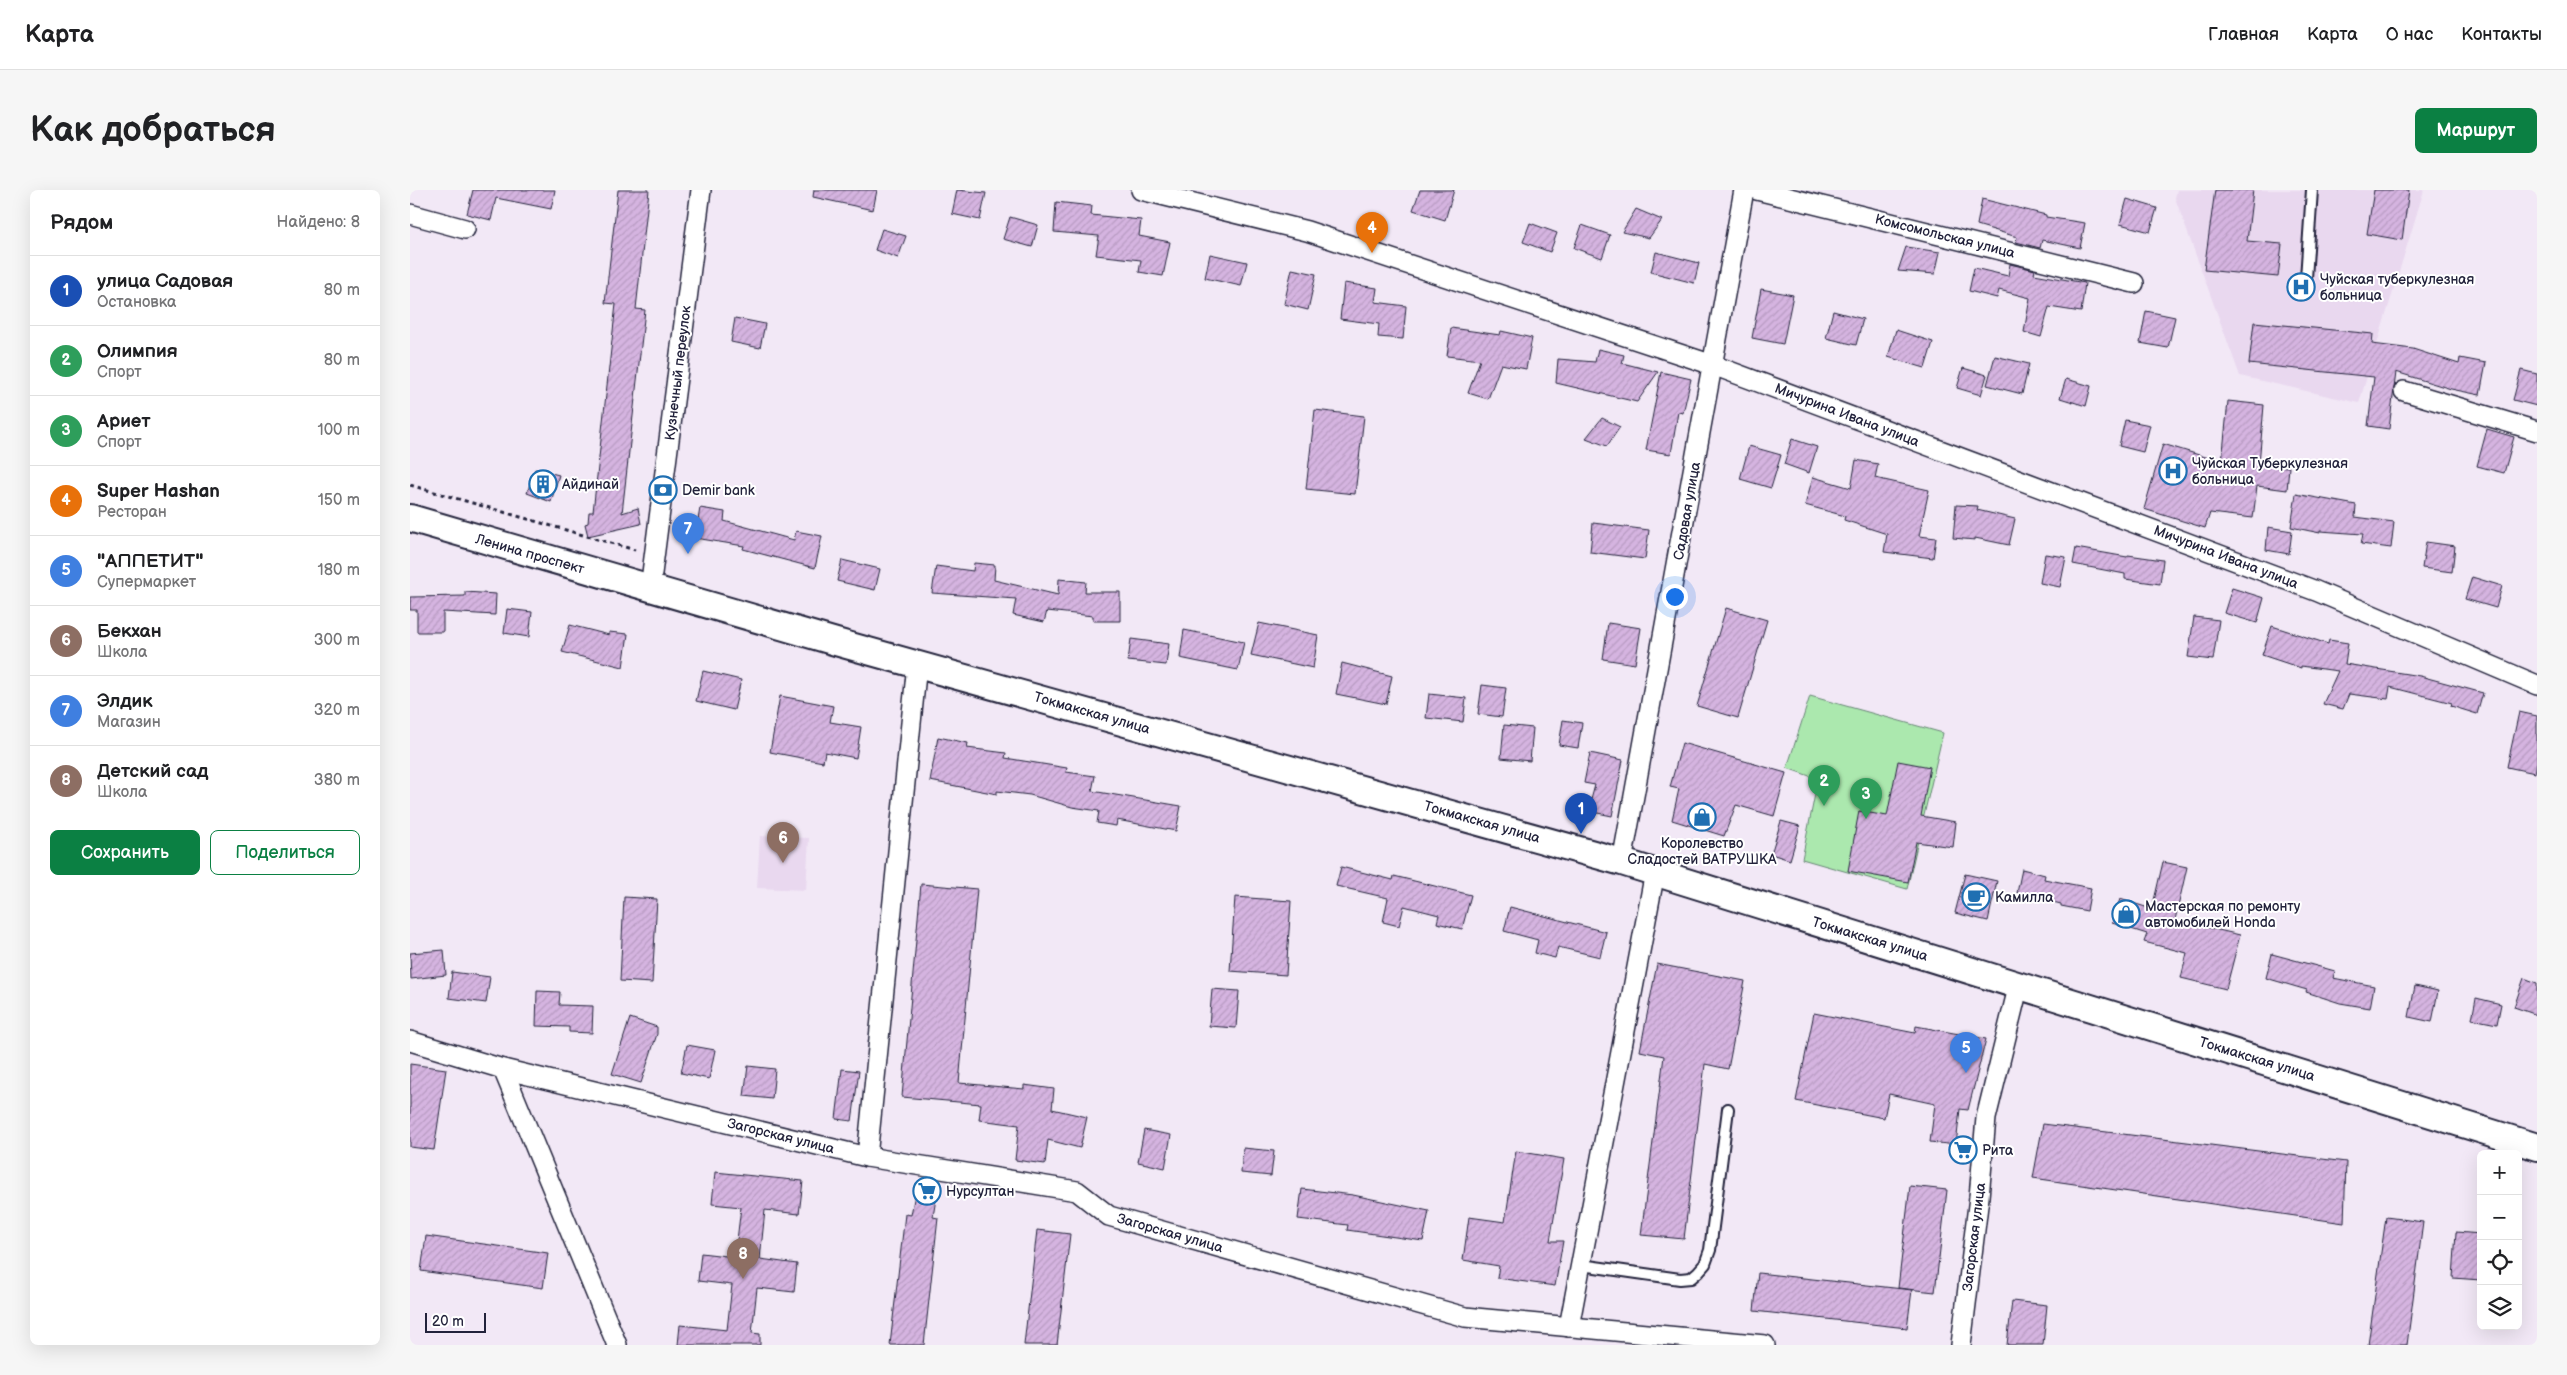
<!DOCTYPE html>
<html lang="ru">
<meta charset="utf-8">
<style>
body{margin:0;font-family:"Balsamiq Sans",sans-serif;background:#f6f6f6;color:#202124}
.controls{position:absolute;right:15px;bottom:15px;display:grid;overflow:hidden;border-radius:8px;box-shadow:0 5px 20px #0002}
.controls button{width:45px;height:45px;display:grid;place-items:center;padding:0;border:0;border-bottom:1px solid #e0e0e0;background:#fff;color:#202124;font:25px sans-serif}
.scale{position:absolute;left:15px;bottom:12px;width:61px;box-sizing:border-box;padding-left:5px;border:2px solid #22223b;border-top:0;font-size:14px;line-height:18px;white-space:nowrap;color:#22223b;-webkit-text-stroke:4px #fff;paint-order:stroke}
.you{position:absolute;left:1264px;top:406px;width:18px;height:18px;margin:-12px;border:4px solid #fff;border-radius:50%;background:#1a73e8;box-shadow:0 0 0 8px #1a73e833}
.badge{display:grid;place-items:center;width:32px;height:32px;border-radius:50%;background:#0b8043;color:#fff;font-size:16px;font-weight:700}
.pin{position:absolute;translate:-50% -41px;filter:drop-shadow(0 1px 2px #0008)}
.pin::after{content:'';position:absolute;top:26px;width:18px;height:15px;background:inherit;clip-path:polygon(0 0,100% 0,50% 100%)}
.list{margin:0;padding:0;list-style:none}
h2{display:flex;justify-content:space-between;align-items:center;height:65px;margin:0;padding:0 20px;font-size:21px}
h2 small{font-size:16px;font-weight:400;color:#757577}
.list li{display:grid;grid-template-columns:32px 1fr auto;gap:15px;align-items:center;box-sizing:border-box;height:70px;padding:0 20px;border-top:1px solid #e0e0e0}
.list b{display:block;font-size:19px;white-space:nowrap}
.list p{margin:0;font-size:16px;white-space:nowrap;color:#757577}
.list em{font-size:16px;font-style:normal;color:#757577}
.actions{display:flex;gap:10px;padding:15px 20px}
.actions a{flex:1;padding:11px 0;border:1px solid #0b8043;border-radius:8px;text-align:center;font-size:18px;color:#0b8043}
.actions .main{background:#0b8043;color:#fff}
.icon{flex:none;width:28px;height:28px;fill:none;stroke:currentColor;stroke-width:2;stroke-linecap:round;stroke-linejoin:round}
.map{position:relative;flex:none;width:2127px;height:1155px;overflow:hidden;border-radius:8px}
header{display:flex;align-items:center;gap:30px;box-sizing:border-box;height:70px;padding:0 25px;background:#fff;border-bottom:1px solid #e0e0e0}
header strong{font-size:24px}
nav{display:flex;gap:28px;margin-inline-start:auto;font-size:18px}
.intro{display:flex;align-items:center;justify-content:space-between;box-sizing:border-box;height:120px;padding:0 30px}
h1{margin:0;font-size:35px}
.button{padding:12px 22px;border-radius:8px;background:#0b8043;color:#fff;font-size:18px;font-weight:700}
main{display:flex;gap:30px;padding:0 30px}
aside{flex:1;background:#fff;border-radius:8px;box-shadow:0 5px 20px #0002}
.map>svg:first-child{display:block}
</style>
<header>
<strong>Карта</strong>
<nav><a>Главная</a><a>Карта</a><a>О нас</a><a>Контакты</a></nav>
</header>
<div class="intro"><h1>Как добраться</h1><a class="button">Маршрут</a></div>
<main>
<aside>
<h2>Рядом<small>Найдено: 8</small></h2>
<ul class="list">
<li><span class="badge" style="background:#1a4fb4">1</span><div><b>улица Садовая</b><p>Остановка</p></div><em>80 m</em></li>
<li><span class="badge" style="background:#2e9e5b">2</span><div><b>Олимпия</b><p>Спорт</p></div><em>80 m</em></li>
<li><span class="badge" style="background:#2e9e5b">3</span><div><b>Ариет</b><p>Спорт</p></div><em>100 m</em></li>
<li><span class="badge" style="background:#e8710a">4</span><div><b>Super Hashan</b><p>Ресторан</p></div><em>150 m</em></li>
<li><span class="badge" style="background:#3f7fe0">5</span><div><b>&quot;АППЕТИТ&quot;</b><p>Супермаркет</p></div><em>180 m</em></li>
<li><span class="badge" style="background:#8d6e63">6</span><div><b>Бекхан</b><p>Школа</p></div><em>300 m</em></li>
<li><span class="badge" style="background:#3f7fe0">7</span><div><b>Элдик</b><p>Магазин</p></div><em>320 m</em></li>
<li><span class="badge" style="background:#8d6e63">8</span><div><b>Детский сад</b><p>Школа</p></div><em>380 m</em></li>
</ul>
<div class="actions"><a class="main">Сохранить</a><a>Поделиться</a></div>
</aside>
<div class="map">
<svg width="2127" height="1155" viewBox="0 0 2127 1155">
<defs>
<pattern id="building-hatch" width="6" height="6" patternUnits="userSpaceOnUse" patternTransform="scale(1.25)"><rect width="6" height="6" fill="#d5b4e0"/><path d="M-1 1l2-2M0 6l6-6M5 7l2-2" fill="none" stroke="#b79ac1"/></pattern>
</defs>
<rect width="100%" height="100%" fill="#f2e8f6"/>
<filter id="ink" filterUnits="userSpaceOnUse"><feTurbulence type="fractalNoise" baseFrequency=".02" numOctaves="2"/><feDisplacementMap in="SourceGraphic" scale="10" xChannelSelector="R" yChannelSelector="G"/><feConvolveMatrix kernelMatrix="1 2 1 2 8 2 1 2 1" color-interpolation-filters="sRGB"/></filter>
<g filter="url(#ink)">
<g fill="#e9d8ef">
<polygon points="1767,0 2014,0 1949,213 1830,186 1765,8"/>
<polygon points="350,646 399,648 396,700 347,698"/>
</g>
<polygon fill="#abe8ae" stroke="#668574" points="1400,506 1533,543 1497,699 1392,669 1408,589 1377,578"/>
<g fill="url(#building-hatch)" stroke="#22223b">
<polygon points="63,0 145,0 141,19 86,8 81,30 57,24"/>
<polygon points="208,0 239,0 226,119 235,120 212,323 228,318 231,334 178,346 175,334 178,333 179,322 183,322 206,114 195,113"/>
<polygon points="404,0 467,0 463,20 403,7"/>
<polygon points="547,0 576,3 570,30 542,24"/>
<polygon points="1010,0 1044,0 1035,30 1003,20"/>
<polygon points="1805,0 1843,0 1837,51 1872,54 1868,87 1794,80"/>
<polygon points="1964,0 1999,0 1992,50 1957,44"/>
<polygon points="1572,9 1636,25 1636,27 1675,33 1670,58 1632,50 1630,58 1606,52 1607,47 1567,35"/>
<polygon points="1717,9 1747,18 1740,42 1710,34"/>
<polygon points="646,12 682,16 681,25 731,30 729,46 760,52 753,86 729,82 731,70 686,65 689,46 644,42"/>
<polygon points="1226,19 1252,30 1239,48 1212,42"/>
<polygon points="600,27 628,35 622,57 593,49"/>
<polygon points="1120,33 1147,43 1140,62 1113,52"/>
<polygon points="1172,35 1200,45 1192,68 1164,58"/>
<polygon points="472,39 496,46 488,68 465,60"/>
<polygon points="1496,57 1530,62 1525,84 1488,81"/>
<polygon points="1246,62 1289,73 1284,93 1241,82"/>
<polygon points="800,64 837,72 831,96 795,88"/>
<polygon points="1600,74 1625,80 1624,84 1675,93 1671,122 1639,117 1631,147 1614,142 1620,108 1589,100 1587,108 1559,101 1564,78 1598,86"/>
<polygon points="882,79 906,84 898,120 874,114"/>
<polygon points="934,93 967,98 965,112 996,116 993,149 968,147 969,134 930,129"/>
<polygon points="1351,99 1383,105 1373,154 1342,148"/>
<polygon points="1423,121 1453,129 1446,155 1416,148"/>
<polygon points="1736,121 1765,127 1758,158 1730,153"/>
<polygon points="325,128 355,134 350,158 321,152"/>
<polygon points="1844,132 1963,144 1962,154 2003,159 2049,174 2050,168 2076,173 2070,205 2041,199 1986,182 1979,239 1958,236 1964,187 1839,174"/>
<polygon points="1041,138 1090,145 1091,141 1122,148 1116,179 1091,174 1078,209 1058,203 1070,170 1037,166"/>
<polygon points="1486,140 1523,152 1515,178 1478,167"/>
<polygon points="1188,159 1214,165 1212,173 1248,182 1227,212 1146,193 1148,169 1185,172"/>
<polygon points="1585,166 1619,174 1612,204 1577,195"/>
<polygon points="1553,178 1577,185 1571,205 1547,198"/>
<polygon points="2111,180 2127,184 2127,216 2103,210"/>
<polygon points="1251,182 1281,189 1273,223 1268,222 1261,264 1236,260"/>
<polygon points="1656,189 1681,196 1676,216 1650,208"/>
<polygon points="1818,211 1854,215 1849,274 1879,277 1877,300 1847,296 1843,328 1800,323 1795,338 1734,319 1753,254 1812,272"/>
<polygon points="905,220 954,226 945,304 896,299"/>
<polygon points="1192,228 1210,237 1197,256 1176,248"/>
<polygon points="1715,230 1740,235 1733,262 1709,256"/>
<polygon points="2077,239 2104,247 2094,283 2067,276"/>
<polygon points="1382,249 1407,257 1399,283 1374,274"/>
<polygon points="1339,256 1371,265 1361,298 1330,289"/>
<polygon points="1446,270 1468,274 1465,288 1519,300 1509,346 1526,348 1523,368 1474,362 1477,344 1434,330 1435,326 1395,315 1403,287 1441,298"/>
<polygon points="125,279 149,285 141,312 117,303"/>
<polygon points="1886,304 1946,315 1945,327 1984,332 1981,358 1951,354 1953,344 1910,341 1910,343 1881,337"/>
<polygon points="1546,315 1568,316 1567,320 1605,329 1599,355 1565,348 1565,350 1543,348"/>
<polygon points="290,318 315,322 314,331 384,350 386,341 412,346 405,378 333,359 334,356 285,348"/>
<polygon points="1183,333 1239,340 1235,369 1180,362"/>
<polygon points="1858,337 1882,341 1879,364 1856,360"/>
<polygon points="2016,352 2045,356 2042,382 2012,378"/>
<polygon points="1666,358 1717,367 1718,365 1753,370 1750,394 1715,389 1715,384 1663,374"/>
<polygon points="1635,364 1656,367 1650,397 1630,393"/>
<polygon points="432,370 470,379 465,400 427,391"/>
<polygon points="564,373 585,375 584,390 648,405 649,389 676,392 675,402 710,402 710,431 683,431 683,426 637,421 634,432 603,425 606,409 522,403 526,376 563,381"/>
<polygon points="2062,387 2092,396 2086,418 2055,409"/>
<polygon points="1822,398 1854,408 1847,433 1814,423"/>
<polygon points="55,402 86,404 85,425 33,422 33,442 7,442 7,420 0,420 0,407 55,406"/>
<polygon points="1316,418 1357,430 1328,528 1287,516"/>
<polygon points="97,419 122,422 119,447 94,443"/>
<polygon points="1784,427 1809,430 1803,470 1778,467"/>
<polygon points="849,433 908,445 903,478 841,465"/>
<polygon points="1198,433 1231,438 1225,474 1193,469"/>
<polygon points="160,435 199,445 199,442 218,444 213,477 152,462"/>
<polygon points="1862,436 1918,454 1919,450 1938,453 1935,474 2010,486 2073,503 2067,524 2041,516 2042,513 1980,497 1978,509 1939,504 1933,519 1913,514 1928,481 1891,476 1891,478 1852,465"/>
<polygon points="774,440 834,452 828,480 770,468"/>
<polygon points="721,449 759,454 756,475 718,471"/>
<polygon points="932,473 982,486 976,514 926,504"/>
<polygon points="293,481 331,490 324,520 286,511"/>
<polygon points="1072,495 1096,498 1092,527 1068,524"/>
<polygon points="1019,504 1056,508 1053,532 1016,528"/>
<polygon points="370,506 423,516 420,532 451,537 446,568 415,562 413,572 360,562"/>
<polygon points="2109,522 2127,526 2127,572 2125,583 2097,577"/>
<polygon points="1153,530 1172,533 1168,558 1149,555"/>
<polygon points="1094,535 1123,538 1120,571 1091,568"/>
<polygon points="528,547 558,553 557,558 596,563 595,568 657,578 656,582 685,586 682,601 771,616 766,641 707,630 706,636 687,633 689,621 662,617 620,605 587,601 587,604 520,591"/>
<polygon points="1272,553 1376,583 1364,626 1326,615 1314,646 1262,630 1269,599 1260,597"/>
<polygon points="1180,563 1213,570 1202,626 1178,621 1185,595 1174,593"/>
<polygon points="1488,571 1520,577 1511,626 1546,632 1543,657 1506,652 1498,692 1438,681 1449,621 1477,626"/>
<polygon points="1371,631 1390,636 1380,670 1361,664"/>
<polygon points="1753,672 1777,677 1765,730 1830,745 1816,799 1771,788 1777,763 1734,752 1737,744 1702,733 1710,709 1742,719"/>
<polygon points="931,677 983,690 984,686 1061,705 1052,739 1027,733 1029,725 994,716 989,736 973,732 978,708 926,696"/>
<polygon points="1612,679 1635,685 1634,689 1681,698 1677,721 1651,716 1651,714 1607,703"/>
<polygon points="1555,684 1587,691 1578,731 1545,723"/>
<polygon points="511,694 567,699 549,893 614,899 614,895 644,899 642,919 677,927 670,958 638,950 635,974 605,970 609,935 569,930 571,914 492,907"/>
<polygon points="214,707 247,709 242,793 210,791"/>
<polygon points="825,707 881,711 876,785 820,781"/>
<polygon points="1100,717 1196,742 1190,767 1148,757 1145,768 1125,763 1128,750 1094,741"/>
<polygon points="34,760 36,785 1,789 0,763"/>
<polygon points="1862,764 1925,781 1923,788 1964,796 1960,818 1930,813 1896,802 1897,800 1856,788"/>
<polygon points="1247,774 1335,791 1318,879 1295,874 1274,1049 1231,1045 1254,866 1230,861"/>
<polygon points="42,782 80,787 76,813 39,808"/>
<polygon points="2114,788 2127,793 2127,825 2104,817"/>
<polygon points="2005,796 2028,801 2022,832 1999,827"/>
<polygon points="802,799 829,801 826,838 799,836"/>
<polygon points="127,801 150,802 149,815 183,816 182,843 159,842 159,837 126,836"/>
<polygon points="2066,808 2091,814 2087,834 2062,829"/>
<polygon points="1404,823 1505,843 1506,836 1576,849 1558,920 1550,919 1546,955 1520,952 1525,914 1479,904 1474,928 1386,911"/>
<polygon points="220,828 247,837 247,844 231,893 202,884"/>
<polygon points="277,855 305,860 299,889 271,883"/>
<polygon points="0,874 36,879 24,960 0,957"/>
<polygon points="338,876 365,879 362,909 334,906"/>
<polygon points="432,879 449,881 442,931 426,929"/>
<polygon points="1633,934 1936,972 1934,1033 1623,988"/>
<polygon points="734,940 761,945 755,978 728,972"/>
<polygon points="833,958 864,961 861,986 831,983"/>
<polygon points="1106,961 1154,969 1140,1051 1153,1051 1145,1096 1087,1088 1089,1076 1053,1070 1059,1027 1095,1032"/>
<polygon points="305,982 393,991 389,1024 355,1020 350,1069 387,1074 384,1102 347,1098 342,1143 350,1144 350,1155 268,1155 270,1135 317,1140 322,1095 288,1091 291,1063 325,1067 331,1017 302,1014"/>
<polygon points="507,993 528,996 523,1027 528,1028 514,1155 480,1155 495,1024 501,1025"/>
<polygon points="1500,996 1537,1000 1525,1102 1488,1098"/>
<polygon points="892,999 943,1005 1019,1021 1013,1051 937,1040 938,1035 888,1029"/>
<polygon points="1976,1027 2013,1032 1997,1155 1958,1155"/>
<polygon points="627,1040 660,1044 647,1155 614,1155"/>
<polygon points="2046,1042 2071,1044 2071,1090 2043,1088"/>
<polygon points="16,1046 138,1063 133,1098 11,1081"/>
<polygon points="1348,1083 1502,1100 1497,1138 1344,1121"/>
<polygon points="1602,1111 1637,1115 1633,1155 1597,1155"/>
</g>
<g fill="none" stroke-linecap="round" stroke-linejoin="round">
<g stroke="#22223b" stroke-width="14">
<g id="lane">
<polyline points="1895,103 1902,0"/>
<polyline points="1171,1075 1270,1089 1281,1088 1288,1082 1295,1074 1300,1060 1318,919"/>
</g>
</g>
<g stroke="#22223b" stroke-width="22">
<g id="street">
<polyline points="731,0 897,41 1303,175 1906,401 2127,495"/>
<polyline points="1347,0 1724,93"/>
<polyline points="0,24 55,39"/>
<polyline points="1994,201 2127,241"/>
<polyline points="240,399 291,0"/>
<polyline points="1212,672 1334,0"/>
<polyline points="0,851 93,879 457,967 667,1001 699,1026 1055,1127 1355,1155"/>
<polyline points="93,879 207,1155"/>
<polyline points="457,967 507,474"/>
<polyline points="1159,1137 1245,682"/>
<polyline points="1551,1155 1569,1007 1576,928 1609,794"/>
</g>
</g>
<g stroke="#22223b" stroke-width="30">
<polyline id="secondary" points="0,328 426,452 1212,672 2127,957"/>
</g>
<polyline stroke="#22223b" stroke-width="3" stroke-dasharray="4 4" stroke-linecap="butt" points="0,295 225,360"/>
<use href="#lane" stroke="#fff" stroke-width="10"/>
<use href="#street" stroke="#fff" stroke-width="19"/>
<use href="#secondary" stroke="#fff" stroke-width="26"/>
</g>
</g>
<defs>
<g id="hospital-ring" transform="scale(1.4375)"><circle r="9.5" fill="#fff" stroke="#1f6fb2" stroke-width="1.5"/><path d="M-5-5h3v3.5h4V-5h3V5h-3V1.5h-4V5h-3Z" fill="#1f6fb2"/></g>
<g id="building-ring" transform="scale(1.4375)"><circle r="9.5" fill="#fff" stroke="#1f6fb2" stroke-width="1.5"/><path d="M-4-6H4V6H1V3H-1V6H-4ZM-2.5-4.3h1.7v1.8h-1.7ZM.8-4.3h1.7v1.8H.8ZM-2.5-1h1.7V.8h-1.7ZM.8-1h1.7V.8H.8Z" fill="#1f6fb2"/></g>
<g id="bank-ring" transform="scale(1.4375)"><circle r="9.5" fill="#fff" stroke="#1f6fb2" stroke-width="1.5"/><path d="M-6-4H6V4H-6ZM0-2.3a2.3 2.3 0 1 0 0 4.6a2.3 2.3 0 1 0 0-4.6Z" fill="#1f6fb2"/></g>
<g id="shop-ring" transform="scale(1.4375)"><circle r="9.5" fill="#fff" stroke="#1f6fb2" stroke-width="1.5"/><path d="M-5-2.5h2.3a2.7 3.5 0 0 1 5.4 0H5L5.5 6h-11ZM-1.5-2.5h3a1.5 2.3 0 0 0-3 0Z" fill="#1f6fb2"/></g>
<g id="cafe-ring" transform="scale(1.4375)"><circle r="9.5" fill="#fff" stroke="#1f6fb2" stroke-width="1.5"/><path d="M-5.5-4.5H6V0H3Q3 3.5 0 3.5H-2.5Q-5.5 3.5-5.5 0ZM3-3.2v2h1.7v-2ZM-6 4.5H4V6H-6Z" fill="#1f6fb2"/></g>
<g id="supermarket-ring" transform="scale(1.4375)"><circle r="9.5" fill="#fff" stroke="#1f6fb2" stroke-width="1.5"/><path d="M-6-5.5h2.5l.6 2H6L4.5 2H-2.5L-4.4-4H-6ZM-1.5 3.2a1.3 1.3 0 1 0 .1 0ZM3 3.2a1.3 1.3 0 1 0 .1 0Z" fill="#1f6fb2"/></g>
</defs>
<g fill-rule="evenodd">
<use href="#hospital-ring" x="1891" y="97"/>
<use href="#hospital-ring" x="1763" y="281"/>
<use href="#building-ring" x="133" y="294"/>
<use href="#bank-ring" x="253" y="300"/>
<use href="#shop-ring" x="1292" y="627"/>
<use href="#cafe-ring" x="1566" y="707"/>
<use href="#shop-ring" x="1716" y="724"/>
<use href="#supermarket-ring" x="1553" y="960"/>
<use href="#supermarket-ring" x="517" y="1001"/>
</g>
<g text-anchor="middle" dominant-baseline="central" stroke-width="4" stroke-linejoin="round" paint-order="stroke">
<g font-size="14" fill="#22223b" stroke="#fff">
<text transform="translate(1535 46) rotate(14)">Комсомольская улица</text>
<text transform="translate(268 183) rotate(-83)">Кузнечный переулок</text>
<text transform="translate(1437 225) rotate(21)">Мичурина Ивана улица</text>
<text transform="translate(1277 321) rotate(-80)">Садовая улица</text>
<text transform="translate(120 364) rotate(16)">Ленина проспект</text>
<text transform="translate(1816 367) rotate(21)">Мичурина Ивана улица</text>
<text transform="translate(682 523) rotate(16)">Токмакская улица</text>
<text transform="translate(1072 632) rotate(16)">Токмакская улица</text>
<text transform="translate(1460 749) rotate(17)">Токмакская улица</text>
<text transform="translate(1847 869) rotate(17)">Токмакская улица</text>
<text transform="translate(371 946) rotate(14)">Загорская улица</text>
<text transform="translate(760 1043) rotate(16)">Загорская улица</text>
<text transform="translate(1564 1047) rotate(-83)">Загорская улица</text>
</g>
<g font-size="14" fill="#22223b" stroke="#fff" text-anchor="start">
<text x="1910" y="89">Чуйская туберкулезная<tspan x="1910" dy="16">больница</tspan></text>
<text x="1782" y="273">Чуйская Туберкулезная<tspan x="1782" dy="16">больница</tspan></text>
<text x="152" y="294">Айдинай</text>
<text x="272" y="300">Demir bank</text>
<text x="1292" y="653" text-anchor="middle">Королевство<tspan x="1292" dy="16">Сладостей ВАТРУШКА</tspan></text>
<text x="1585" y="707">Камилла</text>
<text x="1735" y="716">Мастерская по ремонту<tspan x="1735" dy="16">автомобилей Honda</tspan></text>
<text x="1572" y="960">Рита</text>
<text x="536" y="1001">Нурсултан</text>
</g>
</g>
</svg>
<div class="controls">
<button>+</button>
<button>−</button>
<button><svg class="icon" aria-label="locate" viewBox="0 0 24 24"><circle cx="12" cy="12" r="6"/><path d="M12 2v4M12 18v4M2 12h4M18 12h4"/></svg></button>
<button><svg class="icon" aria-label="layers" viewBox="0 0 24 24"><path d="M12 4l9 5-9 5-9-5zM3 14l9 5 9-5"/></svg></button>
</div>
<div class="scale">20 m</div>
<div class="you"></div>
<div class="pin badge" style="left:1171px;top:644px;background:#1a4fb4">1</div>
<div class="pin badge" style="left:1414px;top:616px;background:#2e9e5b">2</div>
<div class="pin badge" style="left:1456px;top:629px;background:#2e9e5b">3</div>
<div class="pin badge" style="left:962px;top:63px;background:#e8710a">4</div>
<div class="pin badge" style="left:1556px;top:883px;background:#3f7fe0">5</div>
<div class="pin badge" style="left:373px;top:673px;background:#8d6e63">6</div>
<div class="pin badge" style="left:278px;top:364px;background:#3f7fe0">7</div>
<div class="pin badge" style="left:333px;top:1089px;background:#8d6e63">8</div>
</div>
</main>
